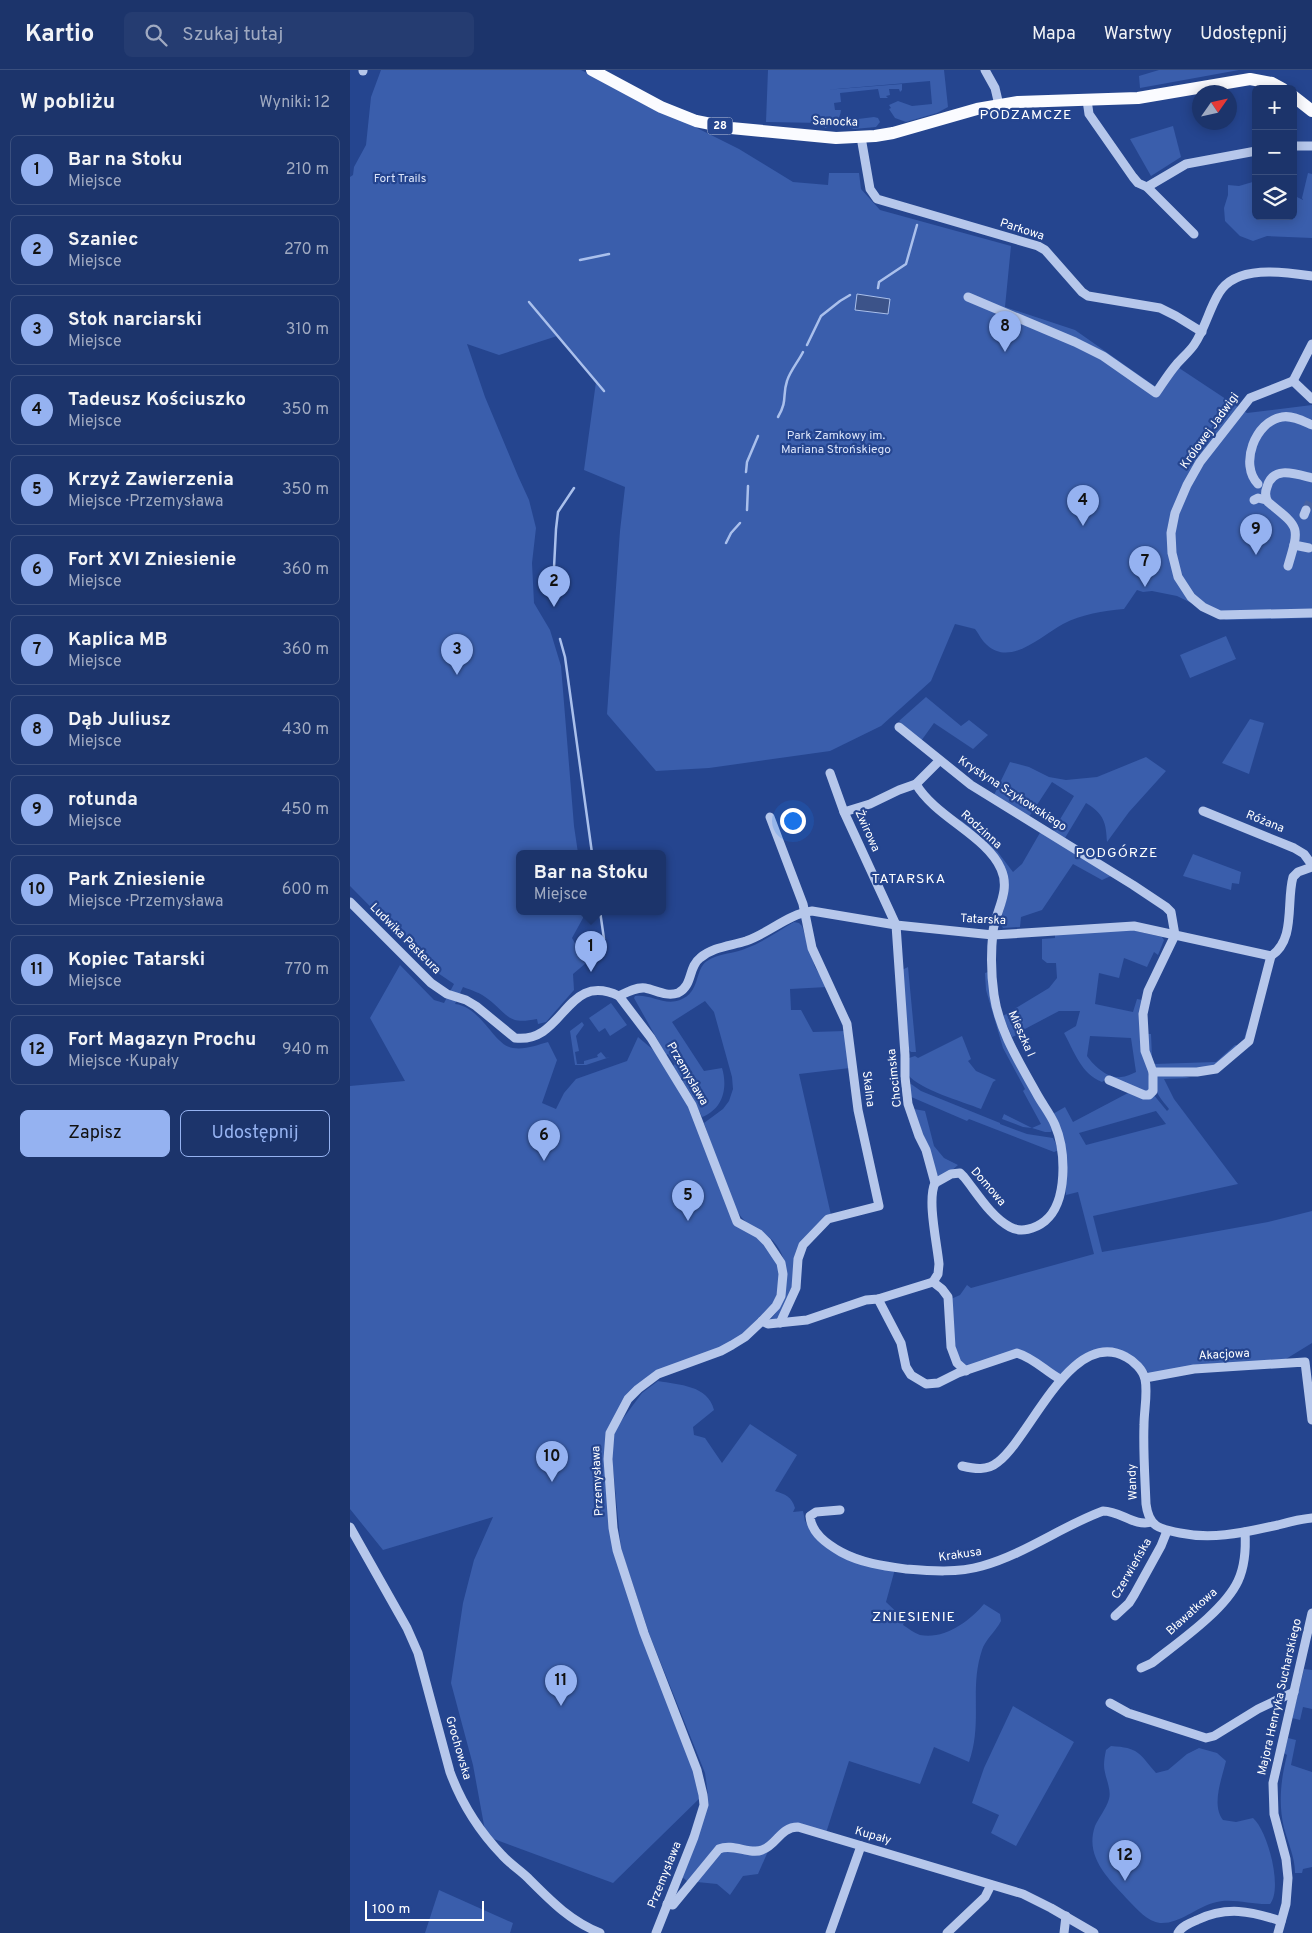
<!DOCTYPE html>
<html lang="pl">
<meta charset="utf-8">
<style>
body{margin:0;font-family:Overpass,sans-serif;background:#253c71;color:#f1f3f6}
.controls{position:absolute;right:15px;top:15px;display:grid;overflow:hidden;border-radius:8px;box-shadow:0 2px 12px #0003}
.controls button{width:45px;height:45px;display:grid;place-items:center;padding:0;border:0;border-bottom:1px solid #3a4f7e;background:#1c346b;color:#f1f3f6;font:25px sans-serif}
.compass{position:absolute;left:842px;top:15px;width:45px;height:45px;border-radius:50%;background:#1c346b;box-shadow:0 2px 12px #0003;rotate:56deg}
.scale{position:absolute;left:15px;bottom:12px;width:119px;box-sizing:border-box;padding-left:5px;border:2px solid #fff;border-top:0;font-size:14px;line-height:18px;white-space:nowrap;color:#fff;-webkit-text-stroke:4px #25458f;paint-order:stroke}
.you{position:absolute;left:442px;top:750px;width:18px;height:18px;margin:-12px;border:4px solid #fff;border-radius:50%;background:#1a73e8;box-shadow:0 0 0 8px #1a73e833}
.badge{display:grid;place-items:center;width:32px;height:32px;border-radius:50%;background:#95b2f1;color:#111;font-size:16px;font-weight:700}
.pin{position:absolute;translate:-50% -41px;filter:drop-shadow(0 1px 2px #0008)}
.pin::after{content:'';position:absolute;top:26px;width:18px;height:15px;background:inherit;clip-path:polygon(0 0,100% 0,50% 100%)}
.popup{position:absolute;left:166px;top:780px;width:150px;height:65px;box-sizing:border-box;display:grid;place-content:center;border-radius:8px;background:#1c346b;filter:drop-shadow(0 1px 4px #0005);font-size:16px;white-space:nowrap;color:#a0aac1}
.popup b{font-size:19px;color:#f1f3f6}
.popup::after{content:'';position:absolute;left:50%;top:100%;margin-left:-10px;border:10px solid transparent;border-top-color:#1c346b}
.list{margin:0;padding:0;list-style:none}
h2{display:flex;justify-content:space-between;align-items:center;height:65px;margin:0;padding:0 20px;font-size:21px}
h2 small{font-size:16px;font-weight:400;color:#a0aac1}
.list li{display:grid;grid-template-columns:32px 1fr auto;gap:15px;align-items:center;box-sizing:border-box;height:70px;margin:0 10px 10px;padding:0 10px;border:1px solid #3a4f7e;border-radius:8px}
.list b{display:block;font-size:19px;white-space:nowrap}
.list p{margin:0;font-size:16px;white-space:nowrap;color:#a0aac1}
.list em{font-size:16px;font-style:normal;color:#a0aac1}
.actions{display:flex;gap:10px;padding:15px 20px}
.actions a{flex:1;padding:11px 0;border:1px solid #95b2f1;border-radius:8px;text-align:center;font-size:18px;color:#95b2f1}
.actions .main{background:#95b2f1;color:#111}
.icon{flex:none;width:28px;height:28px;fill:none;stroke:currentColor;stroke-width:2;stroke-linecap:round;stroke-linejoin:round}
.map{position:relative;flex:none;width:962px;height:1863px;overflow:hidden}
header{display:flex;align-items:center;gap:30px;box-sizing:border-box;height:70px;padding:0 25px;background:#1c346b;border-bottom:1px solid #3a4f7e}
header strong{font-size:24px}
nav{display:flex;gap:28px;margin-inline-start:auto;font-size:18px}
.search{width:350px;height:45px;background:#253c71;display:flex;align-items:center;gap:12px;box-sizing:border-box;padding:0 18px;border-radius:8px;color:#a0aac1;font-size:19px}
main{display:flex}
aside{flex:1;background:#1c346b}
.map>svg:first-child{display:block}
</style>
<header>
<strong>Kartio</strong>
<div class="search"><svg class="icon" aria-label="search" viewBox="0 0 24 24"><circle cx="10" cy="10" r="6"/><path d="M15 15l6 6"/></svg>Szukaj tutaj</div>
<nav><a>Mapa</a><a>Warstwy</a><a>Udostępnij</a></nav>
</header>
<main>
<aside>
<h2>W pobliżu<small>Wyniki: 12</small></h2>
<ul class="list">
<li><span class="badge">1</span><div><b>Bar na Stoku</b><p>Miejsce</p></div><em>210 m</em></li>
<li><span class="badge">2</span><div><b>Szaniec</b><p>Miejsce</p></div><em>270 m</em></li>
<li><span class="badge">3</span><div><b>Stok narciarski</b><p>Miejsce</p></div><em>310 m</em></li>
<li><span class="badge">4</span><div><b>Tadeusz Kościuszko</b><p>Miejsce</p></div><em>350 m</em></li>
<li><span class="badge">5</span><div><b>Krzyż Zawierzenia</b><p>Miejsce · Przemysława</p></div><em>350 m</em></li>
<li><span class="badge">6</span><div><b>Fort XVI Zniesienie</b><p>Miejsce</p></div><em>360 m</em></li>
<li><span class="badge">7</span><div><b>Kaplica MB</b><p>Miejsce</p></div><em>360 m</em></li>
<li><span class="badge">8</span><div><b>Dąb Juliusz</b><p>Miejsce</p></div><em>430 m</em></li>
<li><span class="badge">9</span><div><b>rotunda</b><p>Miejsce</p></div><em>450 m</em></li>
<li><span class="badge">10</span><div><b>Park Zniesienie</b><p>Miejsce · Przemysława</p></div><em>600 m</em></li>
<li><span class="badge">11</span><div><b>Kopiec Tatarski</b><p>Miejsce</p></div><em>770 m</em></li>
<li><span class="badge">12</span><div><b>Fort Magazyn Prochu</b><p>Miejsce · Kupały</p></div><em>940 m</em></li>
</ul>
<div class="actions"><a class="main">Zapisz</a><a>Udostępnij</a></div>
</aside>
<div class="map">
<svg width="962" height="1863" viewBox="0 0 962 1863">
<rect width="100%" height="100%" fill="#25458f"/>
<g fill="#3a5eac" fill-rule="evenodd">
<path d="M31,0h200l158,79 54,33 35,3 1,-12h30l2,16 19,21 131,36 -6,61 70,23 81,57 17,-23 74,49 65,-8v213l-86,2 -49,-24 -25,-5 -9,1 -6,-2 -13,19c-21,2 -42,5 -61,15 -21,11 -52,43 -76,21 -5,-4 -8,-11 -12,-16l-20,-5 -24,57 -50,45 -51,25 -121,17 -53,3 -49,-57 13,-183 5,-44 -41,-17 12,-88 -39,-46 -58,19 -32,-11 18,53 33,79 11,24 7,28 -4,35 2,40 16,27 11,36 13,160 4,27h-58v58h63v7l-11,20 14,25 -13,11 1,16 -28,32 -8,2 -1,-5c-30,6 -28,-4 -49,-20 -7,-6 -17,-9 -25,-12l-8,17c27,3 39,42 58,44 12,2 24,-3 35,-6l9,18 -15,43 14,6 8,-16 12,-14 51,-18 11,-24 26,22 18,29 55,134 22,12 22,29v33l-36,41 -74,31 -33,21 -28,44 3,95 90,267 -90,88 -127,-47 -13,-71 -22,-82 12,-80 11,-43 19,-43 -110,33 -33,-41v-423l55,-5 -35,-63 30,-53 34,35 10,3 10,-19 -22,-15 -82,-83v-709l3,-2 1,-8 12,-22 5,-48z"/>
<path d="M418,0h176l4,37 -11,6 -31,9 -11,-4 -6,-9 2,-1 -2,-3 9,-4 14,5 20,-2 -2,-23 -105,9 77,-6v6l-2,2 -1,-3h-10l1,6 -4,1 2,2h-8l-2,-9 -38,4 1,9 -7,1 1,7h6c-1,10 -7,14 -16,18l-2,-5 -57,-1z"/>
<polygon points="809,0 889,0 790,18 789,6"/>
<polygon points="524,47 528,48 530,52 526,57 504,59 501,58 497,54 500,50"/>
<polygon points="823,56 831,87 801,106 780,69"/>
<polygon points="958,103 962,104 962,168 917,166 903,171 890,166 875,151 874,138 878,125 878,115 889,116 906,111 906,146 943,146 943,125 953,130 952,128"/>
<polygon points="876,566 886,589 840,608 830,585"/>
<polygon points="576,627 611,656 619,650 638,665 623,679 584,653 571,671 549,651"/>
<polygon points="900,649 914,653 899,704 872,693"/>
<path d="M796,687l20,14 -37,41 -22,30c-1,-20 -3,-28 -21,-39l-21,35 -12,-7 21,-35 -22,-14 -23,35 -35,-22 16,-33 19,5 20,10 17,3 31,-3z"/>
<polygon points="609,749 640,772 663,802 672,794 691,761 763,805 752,810 723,794 692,840 671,847 670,857 653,858 650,853 658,824 657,806"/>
<polygon points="843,784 891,802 889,814 882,813 881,820 833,806"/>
<path d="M444,852l5,1 3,3 13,41 12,20 -37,2 1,21h10l12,22 32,-1 5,37 -51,6 32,141 -31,30 -5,35 -15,35 -5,5h-5c9,-9 13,-19 15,-31 4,-18 -1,-39 -15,-51 -8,-7 -19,-10 -26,-18 -6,-6 -9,-13 -13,-20l-27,-77 19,-14 6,-8 4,-12 -1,-12 -18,-65 -9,-11 -33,21 32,49 18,-3c6,20 1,41 -20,49l-10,-21 -19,-30 2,-2 -7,-10 -2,1 -32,-57 1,-2c16,-2 29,10 45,4 21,-8 14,-30 27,-39 11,-8 27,-7 40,-13 16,-6 31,-17 47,-26z"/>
<path d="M781,860l31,7 2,3 -6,15 -4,-3 -7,15 -23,-9 -5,20 -20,-5 -4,31 38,8 4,-13 5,1c-8,35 9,59 8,93l-42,-15 -6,4c-21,-8 -28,-31 -38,-49l12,-7 4,-15h-21l-36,19 1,2 -12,5 -9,-21 46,-28 8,-10 -1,-15h-9l-5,-4v-20l13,-1v-4zM740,966l41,2 5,34c-5,2 -10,5 -15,5 -13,2 -27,-11 -34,-21z"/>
<polygon points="558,897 566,982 561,982 559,980 552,900"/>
<polygon points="638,902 640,920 703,1057 701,1062 695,1062 682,1058 673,1057 652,1049 654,1044 682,1058 691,1054 673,1021 675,1019 653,978 636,920 635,903"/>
<polygon points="261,933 277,955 260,966 255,958 249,962 239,948"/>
<polygon points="232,952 234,955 226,966 229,981 225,982 227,994 234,994 234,991 248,987 247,985 251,982 256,988 260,987 236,995 225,995 220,961"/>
<path d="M897,959l2,1c0,7 -2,11 -7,16l-28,21 -50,3 -7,-1 -7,-10 -4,-25h5l1,23 2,7 62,-2 19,-17 7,1z"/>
<path d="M612,966l9,23 -3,2 8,10 20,9 -3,2 -12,27c-20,-8 -60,-19 -73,-34l1,-17 6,-2 3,2z"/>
<path d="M808,1004h17l15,4 -26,1 10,20 64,85 -145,32 9,36 166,-30 44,-11v132l-31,19 -65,1 -65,12 -9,-9 -33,-16 -51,25 -31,-22 -59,15 -12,-10 -5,-59 9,-4 7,-10 4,3 123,-34 -16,-62 -12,3v-45l-6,-18 -9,-17 14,-8 8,15 55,-29 25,1 14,17 2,-2c-9,-11 -19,-21 -11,-35zM806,1041l10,13 -80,21 -7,-12z"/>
<polygon points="561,1014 571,1021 650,1053 650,1054 677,1064 703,1068 709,1080 704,1082 619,1049 617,1051 559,1026 558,1015"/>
<polygon points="564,1039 575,1041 584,1076 594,1088 608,1095 600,1102 588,1107"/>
<path d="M308,1311c21,4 50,4 56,29l-21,17 1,8 11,3 17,25 28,-39 47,31 -22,36c10,3 17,6 20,17l-2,4 10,-1 2,10 13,18 77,30 -9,33 19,18 -2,5c5,3 11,8 17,10 24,5 50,-14 64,-31l16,10 1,7c-5,10 -16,19 -19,29 -13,39 1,72 -13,112l-35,-15 -14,37 -71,-23 -23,72 -20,-7 -30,7 -18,41 -15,2 -13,19 -13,-11 -30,-3 -6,-5 27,-81 -3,-22 -55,-137 -29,-87 -9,-92 1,-25 29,-39z"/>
<polygon points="954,1599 962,1600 962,1639 953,1637 950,1650 942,1648"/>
<polygon points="663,1636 724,1672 666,1776 641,1763 649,1745 622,1733 634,1698"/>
<path d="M938,1668l8,2 -5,25 21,7v95l-9,2 -1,4h-7c0,-16 -7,-30 -11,-45 -6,-25 -3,-49 3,-73l-3,-2z"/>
<path d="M761,1676c28,2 27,6 45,27l12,-3 19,-16 12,-6 18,5 9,8c-4,17 -15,44 -3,59l13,2 17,-4c15,13 30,71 17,86 -19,1 -39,-7 -57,-1 -18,5 -33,21 -53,20 -12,-1 -23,-14 -31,-22 -19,-21 -45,-43 -34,-75 4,-9 11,-17 14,-27 3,-10 -5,-23 -5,-34 0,-5 1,-10 2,-15z"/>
<polygon points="89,1820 163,1853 160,1863 75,1863"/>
</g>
<polygon fill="#3c5389" stroke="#aac0ec" points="507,224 540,229 538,244 505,240"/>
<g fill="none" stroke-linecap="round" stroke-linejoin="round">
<g stroke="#aac0ec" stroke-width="2.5">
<polyline points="230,190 259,184"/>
<polyline points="528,218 529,212 556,194 567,155"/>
<polyline points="179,232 254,321"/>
<polyline points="457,275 471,246 490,231 500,225"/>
<path d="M428,347c10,-17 4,-21 9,-36 3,-10 11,-19 16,-29"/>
<polyline points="396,402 397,392 408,366"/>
<polyline points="397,440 398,416"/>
<polyline points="376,473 381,463 390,453"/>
<polyline points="203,517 206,459 208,442 224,418"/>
<polyline points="210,569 215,587 242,783"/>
<polyline points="250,841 254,869"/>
</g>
<polyline stroke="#4661a0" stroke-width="9" stroke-dasharray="9 4.5" stroke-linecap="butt" points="956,440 962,428"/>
<g stroke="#b6c7eb" stroke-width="9">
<polyline points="635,0 645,18 649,35"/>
<polyline points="13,1 13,0"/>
<polyline points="737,30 739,44 783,107 788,113 797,117 844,164"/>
<polyline points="511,67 520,119 527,129 688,176 695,180 732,222 738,226 810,238 826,246 852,262"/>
<polyline points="943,76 962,76"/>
<polyline points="797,117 836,94 906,81"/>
<path d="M618,227l107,45 28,14 53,37c7,-10 13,-20 20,-28 6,-7 13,-13 18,-20 11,-16 15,-36 25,-52 17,-29 66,-21 93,-17"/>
<polyline points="943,311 900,328 850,392 837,415 825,443 821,463 822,483 828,507 841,527 853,537 870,545 962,543"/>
<polyline points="943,311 962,274"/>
<polyline points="943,311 962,329"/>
<path d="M908,414c-19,-19 -3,-63 24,-67 10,-2 21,4 30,8"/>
<polyline points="904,430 908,428 916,430"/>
<polyline points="954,445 956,440"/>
<polyline points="944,475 959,478"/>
<path d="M938,496c12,-40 12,-38 -20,-64 -3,-5 -3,-10 -1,-15 6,-22 29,-13 45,-9"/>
<polyline points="549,657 621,715 783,815 816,837 821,842 825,865 798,921 793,944 795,981 803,1002 803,1021 799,1025 794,1025 759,1010"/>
<path d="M480,703l14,39 52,113 9,130v22l3,27 11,32 7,14 9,33c-8,17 2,60 4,81l-1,10 -5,8"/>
<path d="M566,714c19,33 71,52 85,85 10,22 -5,41 -8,62 -2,20 -2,44 1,64 5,36 27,70 44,101 5,9 13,19 17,29 11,26 13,77 -10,96 -10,8 -24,12 -35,6 -19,-10 -33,-34 -46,-50l-4,-4 -9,1 -16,9"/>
<polyline points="853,741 944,778 954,784 962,795"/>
<polyline points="494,742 520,734 549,720 566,714 589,691"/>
<polyline points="420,747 453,834 462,878 497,954 508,1040 529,1136 478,1149 453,1175 448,1189 446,1218 430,1253"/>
<path d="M0,832l81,81 16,11 19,6 10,6 39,32c50,6 50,-68 104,-42l32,42 41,67 45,117 22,12 8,8 14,21 2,11 -2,22 -5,10 -14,15 -17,16 -13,8 -11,6 -63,23 -20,15 -10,10 -18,34 -2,26 5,69 4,22 27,83 53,137 6,25 1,10 -10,32 -38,96"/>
<path d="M269,926c8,-4 17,-9 26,-8 11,2 21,9 33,5 15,-7 10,-26 22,-35 13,-11 30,-12 46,-17 23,-8 42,-27 66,-30l84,14 97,10 141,-9 137,30c25,-16 15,-54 22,-79l5,-5 14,-5"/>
<polyline points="803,1002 847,1002 866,999 899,971 921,886"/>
<polyline points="583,1212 592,1219 598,1227 601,1277 607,1293 616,1301"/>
<path d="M528,1229l23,44 5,24 5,8 15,9 12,-1 20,-10 59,-20c17,5 28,18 43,26"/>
<polyline points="412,1251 418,1254 457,1250 516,1230 528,1229 583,1212"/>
<polyline points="795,1308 844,1299 955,1292 962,1350"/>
<path d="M612,1396c13,3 25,5 36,-4 33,-25 73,-135 128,-105 8,4 17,13 19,22 3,14 -1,31 -1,46 -1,26 1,53 2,79 3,23 13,25 34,29 34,7 65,-1 98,-8 11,-3 23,-6 34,-7"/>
<path d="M490,1440l-24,2 -6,4c1,17 17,28 31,36 20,11 43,14 65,17 25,2 52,4 76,-3 43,-12 80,-40 121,-55 18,0 31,16 49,11"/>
<path d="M0,1457l57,101 11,25 32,119c11,30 30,60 52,83 8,9 18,15 26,23 23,23 41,42 72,55"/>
<polyline points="765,1546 779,1533 784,1525 811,1476 817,1461"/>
<path d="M791,1598l11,-5c25,-20 72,-52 86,-82 7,-15 8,-32 7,-49"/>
<polyline points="760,1633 778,1643 856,1668 864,1666 908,1639 944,1622"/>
<path d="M317,1834l6,1 46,-56c14,-6 31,6 43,1 15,-5 18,-23 36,-23l225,67 28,14 43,25"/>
<polyline points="480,1863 511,1776"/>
<polyline points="597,1863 635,1827 641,1815"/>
<polyline points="714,1863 716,1846"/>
<path d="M828,1863c4,-7 12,-10 19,-13 30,-14 53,-9 84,1"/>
<polyline points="928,1863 936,1834 938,1808 936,1789 924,1744 923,1713 962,1543"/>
</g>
<g stroke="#fafbff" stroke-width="12">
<polyline points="242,0 311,37 346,51 381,58 486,68 525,66 543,63 627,39 668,32 788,28 900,9 922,13 933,19"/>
<polyline points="943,26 962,41"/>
</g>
</g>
<g text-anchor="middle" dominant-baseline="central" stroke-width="4.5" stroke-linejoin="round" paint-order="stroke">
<rect fill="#25458f" stroke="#bec7dd" stroke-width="1" x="357.5" y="47.5" width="25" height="17" rx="4"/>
<g font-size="11" font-weight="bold" fill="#fff">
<text x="370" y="56">28</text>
</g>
<g font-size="12" fill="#fff" stroke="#25458f">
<text transform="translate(485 52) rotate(2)">Sanocka</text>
<text transform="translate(672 160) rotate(18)">Parkowa</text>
<text transform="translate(860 361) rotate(-54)">Królowej Jadwigi</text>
<text transform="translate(662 724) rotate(33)">Krystyna Szykowskiego</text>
<text transform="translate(915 752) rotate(22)">Różana</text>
<text transform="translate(631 760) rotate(42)">Rodzinna</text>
<text transform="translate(517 761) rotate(66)">Żwirowa</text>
<text transform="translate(633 850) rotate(3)">Tatarska</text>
<text transform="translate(55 869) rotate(45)">Ludwika Pasteura</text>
<text transform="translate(671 964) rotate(66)">Mieszka I</text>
<text transform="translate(337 1004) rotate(60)">Przemysława</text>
<text transform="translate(545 1008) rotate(-96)">Chocimska</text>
<text transform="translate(518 1019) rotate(83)">Skalna</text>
<text transform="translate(638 1117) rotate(49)">Domowa</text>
<text transform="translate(874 1285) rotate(-3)">Akacjowa</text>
<text transform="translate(248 1411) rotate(-93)">Przemysława</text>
<text transform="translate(783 1412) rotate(-92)">Wandy</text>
<text transform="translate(610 1485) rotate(-8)">Krakusa</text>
<text transform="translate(782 1499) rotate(-60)">Czerwieńska</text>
<text transform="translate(842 1542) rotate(-42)">Bławatkowa</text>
<text transform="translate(930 1627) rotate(-77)">Majora Henryka Sucharskiego</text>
<text transform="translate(108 1678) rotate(74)">Grochowska</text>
<text transform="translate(523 1766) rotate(16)">Kupały</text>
<text transform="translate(315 1805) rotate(-68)">Przemysława</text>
</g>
<g font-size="12" fill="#dbe4f9" stroke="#25458f">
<text x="50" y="109">Fort Trails</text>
<text x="486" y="366">Park Zamkowy im.<tspan x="486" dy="14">Mariana Strońskiego</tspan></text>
</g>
<g font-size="14" letter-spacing="1" fill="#fff" stroke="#25458f">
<text x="676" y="45">PODZAMCZE</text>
<text x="767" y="783">PODGÓRZE</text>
<text x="559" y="809">TATARSKA</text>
<text x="564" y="1547">ZNIESIENIE</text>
</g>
</g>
</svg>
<div class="controls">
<button>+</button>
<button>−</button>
<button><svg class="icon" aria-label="layers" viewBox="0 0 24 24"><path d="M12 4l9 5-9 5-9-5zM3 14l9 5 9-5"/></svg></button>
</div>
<svg class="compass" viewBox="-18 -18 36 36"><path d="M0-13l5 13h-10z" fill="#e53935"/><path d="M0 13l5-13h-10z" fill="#a0aac1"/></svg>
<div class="scale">100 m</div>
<div class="you"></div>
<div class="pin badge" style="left:241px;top:902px">1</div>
<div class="popup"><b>Bar na Stoku</b>Miejsce</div>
<div class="pin badge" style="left:204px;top:537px">2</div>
<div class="pin badge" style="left:107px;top:605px">3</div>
<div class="pin badge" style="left:733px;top:456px">4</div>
<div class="pin badge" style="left:338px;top:1151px">5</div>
<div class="pin badge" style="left:194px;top:1091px">6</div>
<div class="pin badge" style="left:795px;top:517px">7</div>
<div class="pin badge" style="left:655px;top:282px">8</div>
<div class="pin badge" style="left:906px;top:485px">9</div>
<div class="pin badge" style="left:202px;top:1412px">10</div>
<div class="pin badge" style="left:211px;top:1636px">11</div>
<div class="pin badge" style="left:775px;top:1811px">12</div>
</div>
</main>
